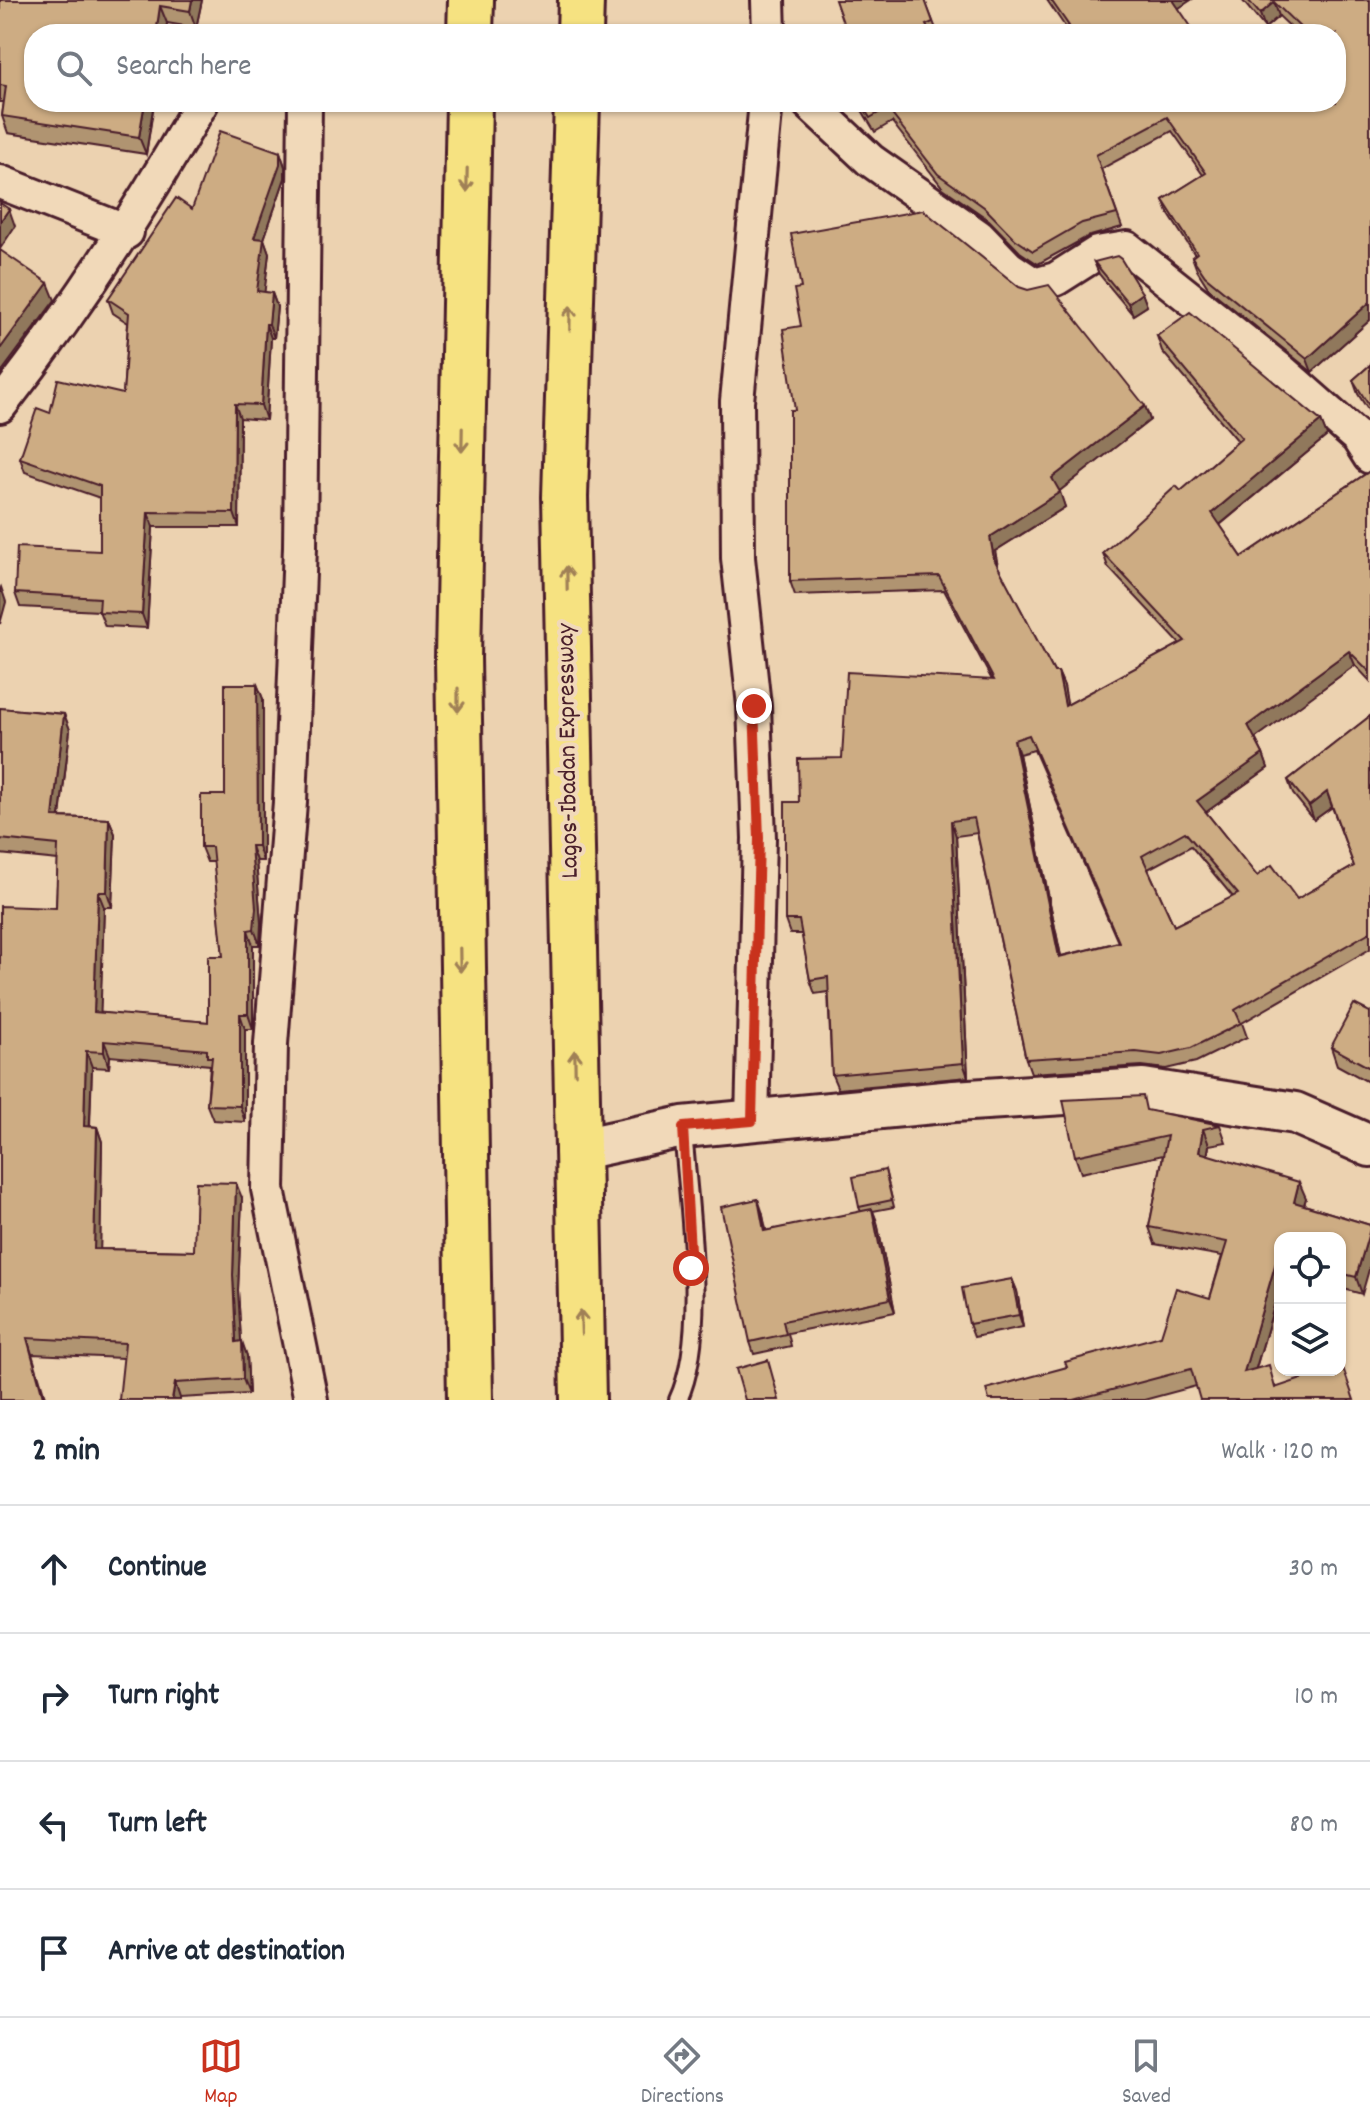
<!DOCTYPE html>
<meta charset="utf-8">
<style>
body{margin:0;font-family:Dekko,sans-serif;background:#f6f6f7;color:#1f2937}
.controls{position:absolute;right:24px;bottom:24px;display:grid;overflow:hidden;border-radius:16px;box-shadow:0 2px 6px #0004}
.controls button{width:72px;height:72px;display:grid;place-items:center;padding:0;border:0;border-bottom:2px solid #e0e1e3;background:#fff;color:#1f2937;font:40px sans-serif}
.stop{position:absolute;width:24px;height:24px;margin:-18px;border:6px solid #c8321e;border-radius:50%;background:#fff}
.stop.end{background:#c8321e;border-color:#fff;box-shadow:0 2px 8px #0008}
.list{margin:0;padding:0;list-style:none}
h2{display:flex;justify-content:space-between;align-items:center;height:104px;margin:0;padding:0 32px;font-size:34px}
h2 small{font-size:26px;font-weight:400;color:#747a83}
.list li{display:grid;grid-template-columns:52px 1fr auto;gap:24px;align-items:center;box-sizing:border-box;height:128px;padding:0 32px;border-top:2px solid #e0e1e3}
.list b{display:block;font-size:30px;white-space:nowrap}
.list em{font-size:26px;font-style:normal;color:#747a83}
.icon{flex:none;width:44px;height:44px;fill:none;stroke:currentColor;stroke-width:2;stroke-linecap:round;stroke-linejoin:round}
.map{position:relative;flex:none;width:1370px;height:1400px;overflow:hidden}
.search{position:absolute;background:#fff;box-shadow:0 2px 6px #0004;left:24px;right:24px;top:24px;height:88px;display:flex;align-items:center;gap:20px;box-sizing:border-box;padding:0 28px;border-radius:32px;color:#747a83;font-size:30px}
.sheet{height:616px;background:#fff}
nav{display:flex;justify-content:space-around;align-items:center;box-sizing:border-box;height:112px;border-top:2px solid #e0e1e3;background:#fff;font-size:22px;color:#747a83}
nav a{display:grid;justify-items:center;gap:4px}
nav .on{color:#c8321e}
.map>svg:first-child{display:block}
</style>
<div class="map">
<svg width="1370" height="1400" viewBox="0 0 1370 1400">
<rect width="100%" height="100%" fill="#ecd2b0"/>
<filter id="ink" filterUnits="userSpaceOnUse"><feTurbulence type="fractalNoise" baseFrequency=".0125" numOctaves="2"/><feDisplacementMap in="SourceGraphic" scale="16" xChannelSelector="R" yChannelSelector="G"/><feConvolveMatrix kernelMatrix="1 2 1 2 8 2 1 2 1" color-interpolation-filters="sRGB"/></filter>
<g filter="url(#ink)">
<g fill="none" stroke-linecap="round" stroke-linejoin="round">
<g stroke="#4a1f2b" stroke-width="22">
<path id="service" d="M678,1400c31,-66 10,-196 5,-271"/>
</g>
<g stroke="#4a1f2b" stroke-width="38">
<g id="minor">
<polyline points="768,0 769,34"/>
<polyline points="305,102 300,547 290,802 271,1044 268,1189 311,1400"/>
<polyline points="808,102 870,160 978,236 1008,267 1035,285 1056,279 1097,253 1127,248 1283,372 1358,438 1370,457"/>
<polyline points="0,182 127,232"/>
<path d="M0,406c76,-97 141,-197 202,-304"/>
<polyline points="752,1121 759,838 754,706 738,558 737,401 766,102"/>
</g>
</g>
<g stroke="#4a1f2b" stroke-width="46">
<polyline id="tertiary" points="576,1150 683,1127 954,1101 1143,1089 1295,1113 1370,1146"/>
</g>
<g stroke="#4a1f2b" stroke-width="50">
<g id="motorway">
<polyline points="470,34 471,0"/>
<polyline points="580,34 581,0"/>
<polyline points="469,102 458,658 470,1400"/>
<polyline points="577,102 565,497 583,1400"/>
</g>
</g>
<use href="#service" stroke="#f1d9b9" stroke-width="16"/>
<use href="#minor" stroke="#f1d9b9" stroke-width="32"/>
<use href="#tertiary" stroke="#f1d9b9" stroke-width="40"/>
<use href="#motorway" stroke="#f6e281" stroke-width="44"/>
</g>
<g fill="#b09471" stroke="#4a1f2b" stroke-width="2" fill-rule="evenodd">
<polygon points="0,0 202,0 196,28 167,23 146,154 8,133 2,116 4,102 0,102"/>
<polygon points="1047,0 1191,0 1066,28"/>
<polygon points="1242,0 1370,0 1370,320 1312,372 1209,289 1197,270 1192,257 1195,255 1168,213 1163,200 1203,175 1172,131 1101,169 1122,227 1087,237 1038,264 1020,252 989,220 943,188 892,122 875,132 857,102 1336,102 1336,34 1298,34 1279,16 1265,28"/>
<polygon points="925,1 938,34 847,34"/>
<polygon points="280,152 285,167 285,178 264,239 269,253 264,292 272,293 277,307 274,338 271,338 266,420 240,418 239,527 153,527 147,628 105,626 99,611 20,607 15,593 100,551 100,498 25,472 20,458 50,413 123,394 128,323 113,313 108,299 192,209"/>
<polygon points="1094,262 1142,293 1147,306 1133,315 1099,274"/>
<path d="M1157,336l164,85 6,15 -107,89 22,32 128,-86v210l-15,-16 -100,73 8,16 5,14 -62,44 51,64 40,23 57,-33 -22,-59 -18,13 -21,-26 -5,-14 82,-64v233l-128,74 5,14 -51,25 -30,7 -24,-3 -111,7 -5,-14 -49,-226 -21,3 12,241 -130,12 -6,-14 -4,-83 -13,2 -5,-14 -8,-46h-12l-5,-14 14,-118 43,-44 150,-78 -48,-90 -149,5 -5,-14 355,-175 5,14 -91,71 6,16 -70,44 3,16 56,105h4l6,14 3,19 113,-61 -72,-77 -5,-14 78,-62 57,-50 -76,-90zM1034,750l84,192 -57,14 -42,-202zM1191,846l42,51 -59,29 -26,-57z"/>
<polygon points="1370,365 1370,413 1358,394 1353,380"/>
<polygon points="257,684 263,699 263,861 256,861 261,923 260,945 253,945 253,1029 245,1029 245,1122 213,1120 207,1105 210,1065 110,1056 109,1068 92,1067 90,1126 97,1127 102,1142 100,1249 194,1251 242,1198 238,1290 241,1341 247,1356 249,1394 180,1398 123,1358 32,1354 0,1400 56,908 58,860 0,854 0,708 64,714 70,730 60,817 109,819 115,834 112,907 104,907 100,1013 208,1022 223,956 214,862 207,862 201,847 225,795"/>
<polygon points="1370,1012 1370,1083 1337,1065 1331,1047"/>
<polygon points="1148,1111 1220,1125 1226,1142 1209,1145 1208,1155 1306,1198 1304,1205 1370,1225 1362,1294 1340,1288 1340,1238 1280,1238 1280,1286 1256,1368 1277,1388 1354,1400 1196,1386 1144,1400 989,1400 1067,1367 1161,1336 1210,1298 1222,1256 1155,1244 1149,1227 1163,1155 1081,1173 1075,1156"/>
<polygon points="885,1170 894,1207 873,1211 877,1222 895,1312 788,1333 791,1346 754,1354 750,1342 762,1211 766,1231 861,1212 859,1207"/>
<polygon points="1012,1279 1017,1291 1023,1327 974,1337 969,1324"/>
</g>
<g fill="#90785c" stroke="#4a1f2b" stroke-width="2">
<polygon points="192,0 202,0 196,28 190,11"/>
<polygon points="1172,0 1191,0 1176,10"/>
<polygon points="1274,2 1279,16 1265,28 1260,14"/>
<polygon points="160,6 167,23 165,34 156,34"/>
<polygon points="145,102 154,102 146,154 139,137"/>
<polygon points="280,152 285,167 285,178 264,239 269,253 263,305 257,291 254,238"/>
<polygon points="9,209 15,226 0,249 0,222"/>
<polygon points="48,283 55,300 0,374 0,349"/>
<polygon points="272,293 277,307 274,338 269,324"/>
<polygon points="1142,293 1147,306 1133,315 1128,303"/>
<polygon points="1370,302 1370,320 1312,372 1307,359"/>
<polygon points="266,324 271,338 266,420 261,405"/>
<polygon points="235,404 240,418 239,527 234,513"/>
<polygon points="1145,406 1150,420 1057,493 1052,478"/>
<polygon points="1321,421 1327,436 1217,527 1212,513"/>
<polygon points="1060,492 1065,507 995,551 999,573 994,559 990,537"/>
<polygon points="148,512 153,527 147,628 142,614"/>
<polygon points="1,587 6,602 0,624 0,589"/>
<polygon points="1349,651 1355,665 1253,740 1248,725"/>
<polygon points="1058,672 1064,686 1070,720 1065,706"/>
<polygon points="257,684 263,699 263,861 258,846"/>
<polygon points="64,714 70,730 58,832 53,817"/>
<polygon points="1014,740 1019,754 1064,971 1059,957"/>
<polygon points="1263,754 1268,768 1202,815 1197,801"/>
<polygon points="1327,792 1332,807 1314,820 1309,806"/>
<polygon points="109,819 115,834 112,907 107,892"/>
<polygon points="951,821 956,836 968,1077 963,1063"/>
<polygon points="251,846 256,861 261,923 260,945 254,929"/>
<polygon points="98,892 104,907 100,1028 94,1012"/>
<polygon points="248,930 253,945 253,1029 248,1014"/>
<polygon points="240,1014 245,1029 245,1122 240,1106"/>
<polygon points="104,1041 110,1056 109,1068 104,1052"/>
<polygon points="86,1051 92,1067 89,1141 84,1126"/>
<polygon points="97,1127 102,1142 100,1264 94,1249"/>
<polygon points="1203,1129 1209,1145 1205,1169 1199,1152"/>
<polygon points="1299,1182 1306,1198 1300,1218 1294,1202"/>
<polygon points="236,1183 242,1198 238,1290 242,1357 236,1342 233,1275"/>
<polygon points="758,1199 762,1211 769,1244 764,1231"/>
<polygon points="872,1209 877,1222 895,1312 890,1299"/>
<polygon points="1370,1229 1370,1266 1362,1294 1356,1277"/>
<polygon points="1278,1255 1280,1261 1280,1286 1250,1388 1244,1372"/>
<polygon points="1012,1279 1017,1291 1023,1327 1019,1315"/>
<polygon points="27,1338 32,1354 46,1400 44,1400"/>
<polygon points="242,1341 247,1356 249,1394 243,1379"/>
<polygon points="175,1383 180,1398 180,1400 172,1400"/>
</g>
<g fill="#cdac83" stroke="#4a1f2b" stroke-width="2" fill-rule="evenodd">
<polygon points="0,0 192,0 190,11 160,6 156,34 34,34 34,102 145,102 139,137 2,116 6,86 0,85"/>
<polygon points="835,0 925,0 933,22 926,25 931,34 847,34"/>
<polygon points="1051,0 1173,0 1196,34 1054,34 1069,26"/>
<polygon points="1248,0 1370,0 1370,302 1307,359 1205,276 1192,257 1197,253 1163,200 1206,173 1167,117 1096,155 1117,214 1082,223 1033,251 1015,239 984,207 938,174 887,108 870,118 860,102 1336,102 1336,34 1307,34 1274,2 1260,14"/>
<polygon points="220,131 280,152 280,164 254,238 264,239 257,291 272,293 269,324 266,324 261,405 235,404 234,513 148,512 142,614 99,612 100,598 15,593 17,547 100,551 100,486 20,458 37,408 50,413 58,379 123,394 129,313 108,299 176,198 192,209"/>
<polygon points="0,203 9,209 0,222"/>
<path d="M923,210l96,77 9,3 21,-5 96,121 -93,72 8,14 -70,45 4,22 60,113h4l7,34 120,-65 -82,-88 73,-67 5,5 61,-53 -85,-102 33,-24 131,109 -109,92 30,44 128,-86v201l-21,-21 -101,74 15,29 -66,47 60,75 15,-11 25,34 57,-33 -27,-74 -18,14 -21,-26 82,-64v216l-135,78 6,13 -50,25 -30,7 -25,-3 -110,7 -52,-241 -23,3 12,242 -131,12 -4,-98 -18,3 -11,-60h-14v-118h14l-1,-43 44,-1 5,-86 147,8 -55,-104 -149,5v-171h5l-12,-81 18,-3 -7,-37 7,-1 -10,-54zM1029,735l90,207 -60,15 -45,-217zM1185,832l53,62 -64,32 -32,-70z"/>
<polygon points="0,250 48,283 0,349"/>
<polygon points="1117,256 1121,259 1142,293 1128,303 1094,262"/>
<polygon points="1370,365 1370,407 1353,380"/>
<polygon points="225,684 257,684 258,846 251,846 256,908 254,929 248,930 248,1014 240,1014 240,1106 207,1105 212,1057 207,1057 207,1050 104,1041 104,1052 86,1051 84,1126 97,1127 94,1249 194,1251 196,1182 236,1183 233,1275 236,1342 242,1341 243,1379 175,1383 172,1400 119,1400 125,1343 27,1338 44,1400 0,1400 0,906 56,908 58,845 0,839 0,708 64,714 53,817 109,819 107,892 98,892 94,1012 208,1022 208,956 223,956 212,847 201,847 201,795 225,795"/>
<polygon points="1354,1004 1370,1012 1370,1068 1331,1047"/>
<polygon points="1143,1096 1146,1110 1220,1125 1203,1129 1199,1152 1299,1182 1294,1202 1370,1225 1370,1229 1356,1277 1340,1273 1340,1238 1280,1238 1280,1256 1278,1255 1244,1372 1269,1365 1275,1388 1328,1370 1340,1370 1340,1366 1342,1365 1354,1400 1200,1400 1191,1369 1074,1400 989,1400 986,1389 1067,1367 1065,1362 1161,1336 1176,1288 1210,1298 1227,1242 1149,1227 1167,1136 1075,1156 1063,1100"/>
<polygon points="885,1170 892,1200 859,1207 853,1177"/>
<polygon points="758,1199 764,1231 872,1209 890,1299 783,1321 786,1334 750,1342 721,1207"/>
<polygon points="1012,1279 1019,1315 969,1324 962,1288"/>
<polygon points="768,1360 779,1400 745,1400 736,1369"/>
</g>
<defs><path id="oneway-shaft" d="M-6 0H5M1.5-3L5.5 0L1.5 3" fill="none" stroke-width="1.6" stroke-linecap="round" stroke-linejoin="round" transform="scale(2)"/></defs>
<g stroke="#a08056">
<use href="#oneway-shaft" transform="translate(467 180) rotate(91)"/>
<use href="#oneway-shaft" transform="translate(570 318) rotate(-89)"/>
<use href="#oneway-shaft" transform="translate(462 440) rotate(91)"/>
<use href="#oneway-shaft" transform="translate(567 578) rotate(-91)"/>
<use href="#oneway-shaft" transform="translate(458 700) rotate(90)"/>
<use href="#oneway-shaft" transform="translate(460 960) rotate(89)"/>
<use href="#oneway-shaft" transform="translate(575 1062) rotate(-91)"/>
<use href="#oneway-shaft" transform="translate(581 1322) rotate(-92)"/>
</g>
</g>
<g fill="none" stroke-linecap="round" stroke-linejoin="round" filter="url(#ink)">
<polyline stroke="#c8321e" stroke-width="10" points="691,1268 683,1127 752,1121 759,838 754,706"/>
</g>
<g text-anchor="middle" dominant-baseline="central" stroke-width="8" stroke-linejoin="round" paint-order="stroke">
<g font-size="26" fill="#4a1f2b" stroke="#f1d9b9">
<text transform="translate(569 751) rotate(-91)">Lagos-Ibadan Expressway</text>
</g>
</g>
</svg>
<div class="controls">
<button><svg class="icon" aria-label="locate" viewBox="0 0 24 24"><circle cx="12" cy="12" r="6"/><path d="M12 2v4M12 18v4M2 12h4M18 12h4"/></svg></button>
<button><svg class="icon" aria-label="layers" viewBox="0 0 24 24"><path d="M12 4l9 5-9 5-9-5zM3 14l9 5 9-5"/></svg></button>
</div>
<div class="stop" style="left:691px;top:1268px"></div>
<div class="stop end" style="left:754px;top:706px"></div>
<div class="search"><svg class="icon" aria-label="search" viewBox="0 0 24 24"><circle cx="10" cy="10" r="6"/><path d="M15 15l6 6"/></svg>Search here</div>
</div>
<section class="sheet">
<h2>2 min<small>Walk · 120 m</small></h2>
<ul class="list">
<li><svg class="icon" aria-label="ahead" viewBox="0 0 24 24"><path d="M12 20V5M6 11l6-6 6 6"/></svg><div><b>Continue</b></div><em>30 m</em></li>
<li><svg class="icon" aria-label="right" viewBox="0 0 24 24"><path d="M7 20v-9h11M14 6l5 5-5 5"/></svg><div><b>Turn right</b></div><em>10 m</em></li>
<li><svg class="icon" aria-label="left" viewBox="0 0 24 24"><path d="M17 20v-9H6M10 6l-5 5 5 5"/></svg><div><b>Turn left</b></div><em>80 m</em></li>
<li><svg class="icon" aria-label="arrive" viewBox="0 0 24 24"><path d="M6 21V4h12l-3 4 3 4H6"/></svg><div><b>Arrive at destination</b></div></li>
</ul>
</section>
<nav>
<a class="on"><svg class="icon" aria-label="map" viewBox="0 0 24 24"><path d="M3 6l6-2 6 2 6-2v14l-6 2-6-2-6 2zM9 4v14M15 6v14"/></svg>Map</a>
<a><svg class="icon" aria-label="directions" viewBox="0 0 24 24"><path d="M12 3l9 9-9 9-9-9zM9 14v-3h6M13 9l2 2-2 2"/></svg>Directions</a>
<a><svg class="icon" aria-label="saved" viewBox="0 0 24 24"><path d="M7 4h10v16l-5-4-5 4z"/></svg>Saved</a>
</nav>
